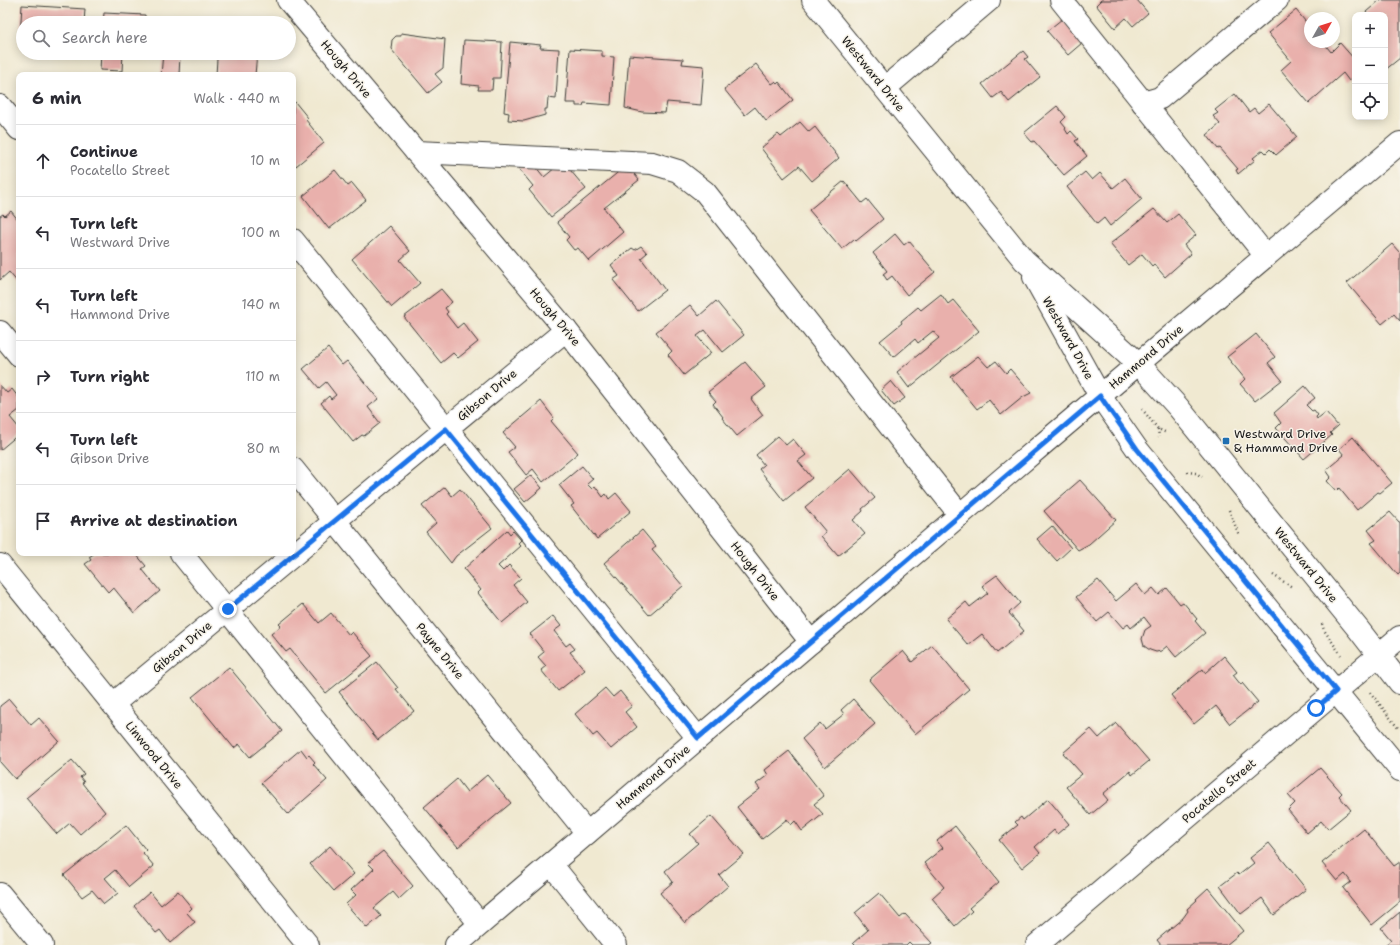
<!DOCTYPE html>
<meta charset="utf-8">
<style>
body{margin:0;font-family:"Shantell Sans",sans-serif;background:#f2f2f3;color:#2b2b33}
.controls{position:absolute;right:12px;top:12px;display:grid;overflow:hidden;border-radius:8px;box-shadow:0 2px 10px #0003}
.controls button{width:36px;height:36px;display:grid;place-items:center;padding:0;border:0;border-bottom:1px solid #e1e1e2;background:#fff;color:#2b2b33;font:20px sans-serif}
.compass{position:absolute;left:1304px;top:12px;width:36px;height:36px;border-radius:50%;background:#fff;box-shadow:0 2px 10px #0003;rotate:51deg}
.stop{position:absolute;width:12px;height:12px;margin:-9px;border:3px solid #1a73e8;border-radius:50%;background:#fff}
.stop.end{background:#1a73e8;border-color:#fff;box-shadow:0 1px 4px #0008}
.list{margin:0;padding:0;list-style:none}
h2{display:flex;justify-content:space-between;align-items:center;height:52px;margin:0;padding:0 16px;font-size:17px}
h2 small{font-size:13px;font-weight:400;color:#7c7c81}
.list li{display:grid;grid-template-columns:26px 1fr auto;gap:12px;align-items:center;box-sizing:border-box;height:72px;padding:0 16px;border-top:1px solid #e1e1e2}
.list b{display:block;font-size:15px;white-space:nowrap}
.list p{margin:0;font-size:13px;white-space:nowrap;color:#7c7c81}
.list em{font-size:13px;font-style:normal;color:#7c7c81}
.icon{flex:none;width:22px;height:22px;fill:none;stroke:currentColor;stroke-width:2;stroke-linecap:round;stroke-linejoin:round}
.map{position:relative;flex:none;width:1400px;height:945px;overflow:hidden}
.search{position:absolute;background:#fff;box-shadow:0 2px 10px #0003;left:16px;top:16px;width:280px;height:44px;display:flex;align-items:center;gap:10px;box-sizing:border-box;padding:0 14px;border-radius:22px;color:#7c7c81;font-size:15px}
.panel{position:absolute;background:#fff;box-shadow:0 2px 10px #0003;left:16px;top:72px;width:280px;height:484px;border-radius:8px}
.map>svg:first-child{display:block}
</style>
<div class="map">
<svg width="1400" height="945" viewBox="0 0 1400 945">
<rect width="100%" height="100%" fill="#f7f3e8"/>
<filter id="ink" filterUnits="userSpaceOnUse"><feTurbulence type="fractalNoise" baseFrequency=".025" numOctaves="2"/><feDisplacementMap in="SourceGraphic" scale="8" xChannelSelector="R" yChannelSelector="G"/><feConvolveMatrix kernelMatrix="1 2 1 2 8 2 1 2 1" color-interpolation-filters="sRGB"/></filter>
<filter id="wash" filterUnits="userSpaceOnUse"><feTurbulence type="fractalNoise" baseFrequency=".012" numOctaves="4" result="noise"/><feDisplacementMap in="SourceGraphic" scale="16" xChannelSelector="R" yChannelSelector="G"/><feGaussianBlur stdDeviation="0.9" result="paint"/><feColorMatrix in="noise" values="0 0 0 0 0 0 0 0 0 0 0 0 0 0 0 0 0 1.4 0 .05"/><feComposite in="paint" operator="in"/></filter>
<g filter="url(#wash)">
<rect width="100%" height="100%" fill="#f0e9d1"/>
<g id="blocks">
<g fill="#e9b0ac">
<polygon points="1101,0 1137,0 1148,13 1133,26 1126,18 1115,28 1096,5"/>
<polygon points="1380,0 1400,0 1400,58 1385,70 1385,15 1368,15 1366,12"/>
<polygon points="22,5 85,9 84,23 23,23 23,36 20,36"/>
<polygon points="1296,10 1310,27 1310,42 1323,42 1331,52 1340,43 1355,60 1355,76 1349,81 1343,73 1309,103 1281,70 1291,61 1268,33"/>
<polygon points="104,13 145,15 145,23 103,23"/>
<polygon points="160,18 201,21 201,23 160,23"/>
<polygon points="1062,19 1082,43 1068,55 1047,31"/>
<polygon points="401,33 445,39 443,68 435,74 442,82 428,93 391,49 392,40 396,36 401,36"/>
<polygon points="464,40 502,42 500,78 493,78 492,90 478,90 479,86 461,84"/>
<polygon points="510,42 541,45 540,48 559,49 556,99 548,98 547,109 545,109 545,115 524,121 508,120 509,113 504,112"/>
<polygon points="570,49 602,51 602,56 614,57 611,105 584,103 583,106 576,106 576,103 566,103"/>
<polygon points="1023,51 1028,57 1025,59 1040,77 1009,102 1001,92 993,98 982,84"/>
<polygon points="101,53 123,53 122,71 100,70"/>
<polygon points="163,53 199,53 198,56 180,55 179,75 161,75"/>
<polygon points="214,53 257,53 255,75 216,75 217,59 214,58"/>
<polygon points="629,55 683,59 682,64 704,66 701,105 667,102 665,113 642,112 625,108"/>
<polygon points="756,64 772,84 775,82 777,84 779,82 793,100 766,121 755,107 745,115 724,89"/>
<polygon points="1235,94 1249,112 1254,108 1258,113 1269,104 1297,137 1276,155 1270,149 1266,153 1263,150 1253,158 1255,160 1238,174 1236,170 1238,169 1220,148 1218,149 1207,135 1220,124 1213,116 1218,113 1215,110"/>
<polygon points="295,102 308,118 306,120 324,143 296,166 293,162 293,103"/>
<polygon points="1057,106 1066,117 1061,122 1066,128 1065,129 1068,134 1071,131 1078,139 1075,141 1087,156 1064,175 1034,141 1032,142 1024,133"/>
<polygon points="800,122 809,132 815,127 839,158 812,181 799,166 784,178 761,148 778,134 781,137"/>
<polygon points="530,160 544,177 555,168 565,164 586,189 551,217 529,190 533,186 519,169"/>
<polygon points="627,165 639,180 604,208 623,232 589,261 578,248 574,250 566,240 569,237 557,222"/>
<polygon points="335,170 348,186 352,183 366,200 329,229 303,196"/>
<polygon points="1085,172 1092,180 1100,173 1113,188 1125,178 1142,199 1110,226 1104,218 1097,224 1067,187"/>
<polygon points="844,181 862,203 867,199 883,219 856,241 854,239 842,249 809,210"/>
<polygon points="1154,209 1167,223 1178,214 1196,235 1184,245 1191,254 1165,277 1154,264 1152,266 1142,254 1128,265 1110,244"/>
<polygon points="11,211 19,221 19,284 9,272 0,280 0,216 3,214 5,216"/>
<polygon points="389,226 410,251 400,260 420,283 392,307 352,259"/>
<polygon points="895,234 904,245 909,241 935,272 907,295 892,276 887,280 883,274 887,271 873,253"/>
<polygon points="1392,244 1400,253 1400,321 1394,314 1382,324 1347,283"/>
<polygon points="641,246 647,253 641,258 665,290 638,311 613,280 619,276 611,265 632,248 635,250"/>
<polygon points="441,289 452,302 445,308 448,312 446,314 457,328 463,323 478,342 458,358 453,353 441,363 404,317"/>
<polygon points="941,294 948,304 953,300 979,331 909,388 897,372 939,338 933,331 918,343 915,339 894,357 880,341 902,323 901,321 918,307 921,310"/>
<polygon points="716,301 744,335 723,352 705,330 697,336 711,353 684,375 668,355 672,351 656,332 690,305 699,316"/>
<polygon points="1256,334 1275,357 1268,363 1282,380 1255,401 1240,384 1245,379 1227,357"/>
<polygon points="328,348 342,365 347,361 378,399 368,407 380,423 364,436 362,435 353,442 321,403 329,396 331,399 336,395 326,382 319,388 303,369"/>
<polygon points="978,356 988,367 996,361 1006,373 1010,369 1031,393 1023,397 1001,415 989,400 977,409 951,377"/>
<polygon points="745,362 766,387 751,399 763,415 737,436 722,418 723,417 713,404 716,401 708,392"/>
<polygon points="891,381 905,398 894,406 881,390"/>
<polygon points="0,385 7,393 12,389 19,398 19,410 10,417 19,428 19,434 0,450"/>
<polygon points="1305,386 1315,398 1306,405 1312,411 1314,410 1318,415 1316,417 1317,419 1326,412 1338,426 1330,433 1332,435 1304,459 1276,428 1281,423 1274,413"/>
<polygon points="541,401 554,418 551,421 578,453 543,482 533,469 526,475 508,452 515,447 503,433"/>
<polygon points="778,436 786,445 793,439 806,455 798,461 812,478 784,501 759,469 764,465 756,455"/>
<polygon points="1353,437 1392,483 1380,493 1378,492 1357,510 1339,488 1336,491 1327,481 1331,477 1326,470 1344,455 1339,449"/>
<polygon points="582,466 593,479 587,484 592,489 595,486 603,497 606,494 609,499 616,493 631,511 597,539 571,506 574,504 559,485"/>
<polygon points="850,469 875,498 862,509 863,511 853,520 865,534 838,556 821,536 826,532 805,507"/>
<polygon points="531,475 542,488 525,502 514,489"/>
<polygon points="1080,480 1116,520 1089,544 1078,550 1044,511"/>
<polygon points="445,487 452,496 460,489 492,528 456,556 451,563 426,532 436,523 422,506"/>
<polygon points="1390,512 1399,522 1400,522 1400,573 1398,575 1371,543 1376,540 1368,530"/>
<polygon points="1052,526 1071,548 1057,561 1037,539"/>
<polygon points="507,530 510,534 513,531 521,540 518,543 521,546 498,566 503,571 509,565 521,578 513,585 527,602 502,623 478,593 481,590 464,569"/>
<polygon points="642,530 656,547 652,550 683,586 649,615 604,563"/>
<polygon points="95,553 135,553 146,566 142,569 160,591 134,613 113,587 108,592 85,564 91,560 89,557"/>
<polygon points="997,575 1020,603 1009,613 1024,631 997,653 982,634 968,645 946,619 966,602 970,607 988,593 982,586"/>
<polygon points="1098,580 1116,601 1136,584 1145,595 1153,588 1159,595 1167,588 1180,604 1183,602 1197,619 1195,621 1205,633 1176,657 1167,646 1161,651 1156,652 1150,650 1144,646 1142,639 1145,630 1151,626 1144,617 1131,628 1128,624 1123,628 1109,612 1097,622 1076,597"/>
<polygon points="303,604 319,623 331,613 349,635 352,632 372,656 326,693 290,649 286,652 271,634 281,626 279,624"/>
<polygon points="553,616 561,626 554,631 566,646 570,643 575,649 570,652 585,670 558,691 541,670 546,666 538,657 544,652 530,634"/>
<polygon points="932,645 969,689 915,734 869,680 903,651 912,662"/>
<polygon points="1224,656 1237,672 1233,675 1241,685 1242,683 1258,702 1230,724 1216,706 1194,724 1171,695 1203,669 1205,673"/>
<polygon points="377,662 398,688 396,689 414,711 378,740 339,692"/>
<polygon points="229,667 282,731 250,757 239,744 234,748 192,697"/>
<polygon points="605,688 613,697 620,691 632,706 625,712 637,727 611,749 597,733 593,736 575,714"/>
<polygon points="9,699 31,725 39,718 59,741 15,779 0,762 0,706"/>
<polygon points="853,699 875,724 825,767 802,739 820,723 825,729 844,714 841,710"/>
<polygon points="1116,723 1149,761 1132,775 1130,771 1103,794 1108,800 1090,815 1066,787 1082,774 1063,753 1091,729 1099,738"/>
<polygon points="301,749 307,757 309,755 315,762 313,764 327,780 288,814 261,783"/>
<polygon points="789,751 824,796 814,804 823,814 802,831 795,821 791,825 787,819 762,839 737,807 760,789 756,784 768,775 765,770"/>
<polygon points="72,760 84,774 80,777 84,782 82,783 105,812 80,834 70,823 57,834 26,798"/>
<polygon points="1320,768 1342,793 1339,796 1351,810 1328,829 1321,821 1307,833 1288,810 1295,803 1288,795"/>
<polygon points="487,775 511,803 458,847 424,807 457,779 467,792"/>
<polygon points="1048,799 1069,824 1057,834 1054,830 1035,847 1040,853 1022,868 999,840 1018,825 1015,822 1021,817 1023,820"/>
<polygon points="711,816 744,854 719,875 728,886 685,923 660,893 673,882 665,871 698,843 690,834"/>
<polygon points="126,825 146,850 143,853 154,866 129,887 115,870 105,878 118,893 104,904 92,890 82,897 64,875"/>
<polygon points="955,826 999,882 969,908 972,911 955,926 932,898 944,887 924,863 943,848 937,841"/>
<polygon points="1364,829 1394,866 1400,862 1400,902 1372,925 1343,888 1351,882 1345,874 1337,881 1322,863"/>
<polygon points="1269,843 1306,889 1274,915 1262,898 1241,914 1220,886 1237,873 1239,875 1254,863 1250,858"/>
<polygon points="330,846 354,874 334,891 310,864"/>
<polygon points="383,851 413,886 399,899 393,892 374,908 381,916 367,928 346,904 356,895 351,890 374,869 368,863"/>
<polygon points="1208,888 1243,931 1226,945 1161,945 1157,940 1183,918 1188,911 1187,909 1197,900 1196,899"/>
<polygon points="178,891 192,908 187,913 195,922 170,943 160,930 156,933 134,906 150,892 161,905"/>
<polygon points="879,893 900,918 905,914 932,943 929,945 912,945 909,942 906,945 855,945 853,943 868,930 855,913"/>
<polygon points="1400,912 1400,945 1385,945 1391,940 1381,928"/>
</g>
</g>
</g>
<g filter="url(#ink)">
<use href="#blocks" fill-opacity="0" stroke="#3c3b37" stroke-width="1"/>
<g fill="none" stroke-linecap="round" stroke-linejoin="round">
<g stroke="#3c3b37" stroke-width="24">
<g id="minor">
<polyline points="288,0 566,330 811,642"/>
<polyline points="813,0 1024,260 1139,364 1178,407 1359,630 1400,683"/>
<polyline points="1061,0 1266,256"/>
<polyline points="885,88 989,0"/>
<polyline points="1143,103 1160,98 1277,0"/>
<polyline points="0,106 19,129"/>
<polyline points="416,152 652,163 678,171 705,192 960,515"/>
<polyline points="293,240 698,738"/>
<polyline points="1034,277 1100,396 1137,449 1400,770"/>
<polyline points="0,332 19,355"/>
<polyline points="293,469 587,833"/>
<polyline points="181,553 480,924"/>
<polyline points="0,565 308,945"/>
<polyline points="113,704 566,330"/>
<polyline points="551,864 616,945"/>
<polyline points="0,894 42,945"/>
<polyline points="456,945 1043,444 1400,143"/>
<polyline points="1037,945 1400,637"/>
</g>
</g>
<g stroke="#3c3b37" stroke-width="2.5" stroke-dasharray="1 3" stroke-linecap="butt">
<polyline points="1142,409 1158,429 1167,433"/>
<polyline points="1158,429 1159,437"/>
<polyline points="1187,472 1196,473 1202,477"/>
<polyline points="1229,510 1239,535"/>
<polyline points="1273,575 1292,587"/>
<polyline points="1322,624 1324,630 1341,655"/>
<polyline points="1370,692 1398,728"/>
</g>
<use href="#minor" stroke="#fff" stroke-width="22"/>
</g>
</g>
<g fill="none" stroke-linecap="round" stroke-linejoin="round" filter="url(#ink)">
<polyline stroke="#1a73e8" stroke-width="5" points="228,609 446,429 698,738 1100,396 1137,449 1336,691 1316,708"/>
</g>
<rect fill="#1f6fb2" stroke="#f7f3e8" stroke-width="1.5" x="1222" y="437" width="8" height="8" rx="2"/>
<g text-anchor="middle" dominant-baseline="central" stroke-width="3" stroke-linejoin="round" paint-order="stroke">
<g font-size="12" fill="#1c1c1c" stroke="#f7f3e8">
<text transform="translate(346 69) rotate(50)">Hough Drive</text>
<text transform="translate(873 74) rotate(51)">Westward Drive</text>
<text transform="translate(555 317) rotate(50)">Hough Drive</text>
<text transform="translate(1068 338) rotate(61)">Westward Drive</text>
<text transform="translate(1146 357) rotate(-40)">Hammond Drive</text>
<text transform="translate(487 395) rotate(-40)">Gibson Drive</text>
<text transform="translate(1306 565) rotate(51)">Westward Drive</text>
<text transform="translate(755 571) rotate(52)">Hough Drive</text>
<text transform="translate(182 647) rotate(-40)">Gibson Drive</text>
<text transform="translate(440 651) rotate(51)">Payne Drive</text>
<text transform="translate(154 755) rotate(51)">Linwood Drive</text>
<text transform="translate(653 777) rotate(-40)">Hammond Drive</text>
<text transform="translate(1219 791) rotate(-40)">Pocatello Street</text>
</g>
<g font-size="12" fill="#1c1c1c" stroke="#f7f3e8" text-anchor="start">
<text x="1234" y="434">Westward Drive<tspan x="1234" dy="14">&amp; Hammond Drive</tspan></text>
</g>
</g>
</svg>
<div class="controls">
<button>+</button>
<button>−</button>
<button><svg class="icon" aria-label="locate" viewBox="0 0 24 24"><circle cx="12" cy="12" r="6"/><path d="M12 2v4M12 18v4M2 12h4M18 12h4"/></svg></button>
</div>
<svg class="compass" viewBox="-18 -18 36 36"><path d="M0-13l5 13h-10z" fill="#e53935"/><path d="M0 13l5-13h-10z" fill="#7c7c81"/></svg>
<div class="stop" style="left:1316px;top:708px"></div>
<div class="stop end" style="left:228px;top:609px"></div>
<div class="search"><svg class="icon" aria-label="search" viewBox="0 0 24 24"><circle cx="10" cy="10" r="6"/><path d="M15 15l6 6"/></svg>Search here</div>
<section class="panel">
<h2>6 min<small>Walk · 440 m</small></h2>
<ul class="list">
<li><svg class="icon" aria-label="ahead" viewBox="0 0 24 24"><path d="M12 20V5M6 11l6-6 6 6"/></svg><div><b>Continue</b><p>Pocatello Street</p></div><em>10 m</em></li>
<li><svg class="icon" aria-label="left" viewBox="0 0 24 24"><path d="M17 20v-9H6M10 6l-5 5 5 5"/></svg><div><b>Turn left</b><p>Westward Drive</p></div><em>100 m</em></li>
<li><svg class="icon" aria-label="left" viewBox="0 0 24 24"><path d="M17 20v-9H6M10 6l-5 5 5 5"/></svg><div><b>Turn left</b><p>Hammond Drive</p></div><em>140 m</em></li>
<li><svg class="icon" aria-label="right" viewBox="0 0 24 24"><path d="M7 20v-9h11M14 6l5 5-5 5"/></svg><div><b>Turn right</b></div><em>110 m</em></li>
<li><svg class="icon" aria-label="left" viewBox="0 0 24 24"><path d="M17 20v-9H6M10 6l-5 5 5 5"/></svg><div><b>Turn left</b><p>Gibson Drive</p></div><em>80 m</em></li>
<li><svg class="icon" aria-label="arrive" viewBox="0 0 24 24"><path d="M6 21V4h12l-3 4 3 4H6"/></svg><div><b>Arrive at destination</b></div></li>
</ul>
</section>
</div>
